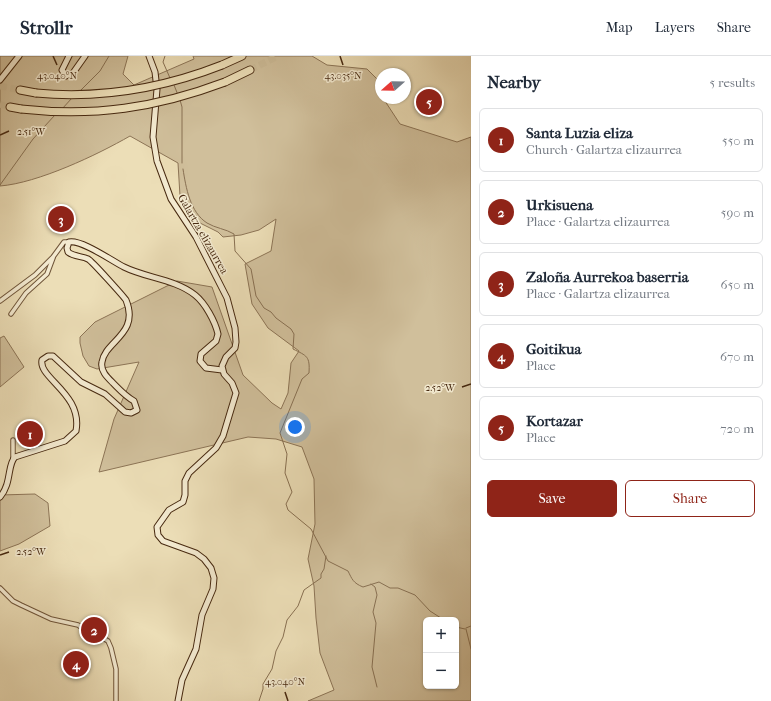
<!DOCTYPE html>
<meta charset="utf-8">
<style>
body{margin:0;font-family:"IM FELL French Canon",serif;background:#f2f2f3;color:#1f2937}
.controls{position:absolute;right:12px;bottom:12px;display:grid;overflow:hidden;border-radius:6px;box-shadow:0 1px 3px #0004}
.controls button{width:36px;height:36px;display:grid;place-items:center;padding:0;border:0;border-bottom:1px solid #e0e1e3;background:#fff;color:#1f2937;font:20px sans-serif}
.compass{position:absolute;left:375px;top:12px;width:36px;height:36px;border-radius:50%;background:#fff;box-shadow:0 1px 3px #0004;rotate:250deg}
.you{position:absolute;left:295px;top:371px;width:14px;height:14px;margin:-10px;border:3px solid #fff;border-radius:50%;background:#1a73e8;box-shadow:0 0 0 6px #1a73e833}
.badge{display:grid;place-items:center;width:26px;height:26px;border-radius:50%;background:#8f2418;color:#fff;font-size:13px;font-weight:700}
.pin{position:absolute;translate:-50% -50%;border:2px solid #fff;box-shadow:0 1px 4px #0006}
.list{margin:0;padding:0;list-style:none}
h2{display:flex;justify-content:space-between;align-items:center;height:52px;margin:0;padding:0 16px;font-size:17px}
h2 small{font-size:13px;font-weight:400;color:#747a83}
.list li{display:grid;grid-template-columns:26px 1fr auto;gap:12px;align-items:center;box-sizing:border-box;height:64px;margin:0 8px 8px;padding:0 8px;border:1px solid #e0e1e3;border-radius:6px}
.list b{display:block;font-size:15px;white-space:nowrap}
.list p{margin:0;font-size:13px;white-space:nowrap;color:#747a83}
.list em{font-size:13px;font-style:normal;color:#747a83}
.actions{display:flex;gap:8px;padding:12px 16px}
.actions a{flex:1;padding:9px 0;border:1px solid #8f2418;border-radius:6px;text-align:center;font-size:14px;color:#8f2418}
.actions .main{background:#8f2418;color:#fff}
.map{position:relative;flex:none;width:471px;height:645px;overflow:hidden}
header{display:flex;align-items:center;gap:24px;box-sizing:border-box;height:56px;padding:0 20px;background:#fff;border-bottom:1px solid #e0e1e3}
header strong{font-size:19px}
nav{display:flex;gap:22px;margin-inline-start:auto;font-size:14px}
main{display:flex}
aside{flex:1;background:#fff}
.map>svg:first-child{display:block}
</style>
<header>
<strong>Strollr</strong>
<nav><a>Map</a><a>Layers</a><a>Share</a></nav>
</header>
<main>
<div class="map">
<svg width="471" height="645" viewBox="0 0 471 645">
<rect width="100%" height="100%" fill="#ecdeb7"/>
<filter id="stains"><feTurbulence type="fractalNoise" baseFrequency=".005" numOctaves="4"/><feColorMatrix values="0 0 0 0 .2 0 0 0 0 .09 0 0 0 0 .02 0 0 0 .5 -.17"/></filter>
<radialGradient id="worn" r=".72"><stop offset=".6" stop-color="#630" stop-opacity="0"/><stop offset="1" stop-color="#630" stop-opacity=".3"/></radialGradient>
<g fill="#d0bf9b" stroke="#8c7456" fill-rule="evenodd">
<path d="M0,0h128l-5,18 11,11 60,-26 -1,-3h119l15,9 40,4 14,14v15h2l17,26 57,18 14,-5v564h-163l26,-11 -14,-37 -4,-35 -2,-32 -6,-27 7,-35 -1,-45 -12,-32 -26,-8 -28,-2 -149,35 15,-53 25,-57 -42,7 -8,-3 -6,-10 -3,-13v-6l15,-15 82,-41 35,6 31,88 29,28 9,6 7,-16 3,-30 8,-12 -31,-23 -16,-24 -7,-40 26,-13 5,-32 -17,11 -18,5 -18,2 -5,-5 -26,-13 -12,-23 -2,-33 -48,-27c-33,19 -92,47 -130,50zM426,564h30v66h-30z"/>
<polygon points="4,280 24,311 0,331 0,282"/>
<polygon points="35,438 48,447 50,470 19,488 0,495 0,439"/>
</g>
<g fill="none" stroke-linecap="round" stroke-linejoin="round">
<g stroke="#887052" stroke-width="1">
<polyline points="165,0 163,6 170,22"/>
<polyline points="174,29 178,39"/>
<polyline points="79,36 100,15 109,0"/>
<polyline points="180,44 182,51 182,107"/>
<polyline points="62,53 72,42"/>
<path d="M183,113c3,19 7,43 24,54 8,5 19,6 27,11l1,17 16,18 5,27 8,12 7,4 5,6 15,11 3,5 -1,15c14,7 17,7 16,24l-7,6 -22,54 7,21 -2,19 7,19 -6,12 2,6 23,19 17,32 20,10c4,8 5,12 15,16l16,-5 11,6h8l17,7 15,16 14,9"/>
<polyline points="0,129 33,83 55,59"/>
<polyline points="371,528 375,531 377,539 373,556 376,567 372,611 377,631"/>
<polyline points="456,571 465,573"/>
<polyline points="466,572 471,570"/>
<polyline points="466,573 471,593"/>
<polyline points="259,645 263,633 263,628 272,613 276,595 283,581 287,564 298,550 304,534 321,522 321,518 324,513 326,500"/>
</g>
<g stroke="#cbba96" stroke-width="7" stroke-dasharray="7 3.5" stroke-linecap="butt">
<polyline points="250,14 278,0"/>
<polyline points="0,30 20,34"/>
<polyline points="0,48 10,51"/>
</g>
<g stroke="#70563a" stroke-width="5.5">
<g id="street">
<polyline points="0,245 35,219 53,201 64,186 69,186"/>
<polyline points="11,258 26,237 47,218 53,202"/>
<polyline points="13,403 13,384"/>
<polyline points="0,532 13,545 21,549 51,563 78,569 92,579 101,581 108,585 111,592 116,613 116,645"/>
</g>
</g>
<g stroke="#472910" stroke-width="7">
<g id="secondary">
<polyline points="69,0 62,14 66,20 73,17 85,0"/>
<polyline points="149,0 155,16 157,33 153,81 157,105 171,143 196,181 227,242 235,272 236,286 235,292 226,301 222,310 224,318 232,327 236,337 223,380 216,392 189,417 185,425 185,439 183,446 169,454 157,471 158,479 163,485 196,497 204,503 211,512 214,522 213,533 202,559 196,593 182,624 178,645"/>
<polyline points="0,24 19,0"/>
<path d="M0,441c12,-14 7,-32 15,-40l50,-16 11,-10c7,-37 -38,-53 -34,-71l6,-4h5l28,26 24,12 20,18 6,1 6,-3 -3,-9c-9,-5 -14,-11 -21,-18 -5,-5 -13,-12 -11,-21 3,-21 38,-28 24,-62 -2,-3 -34,-39 -38,-41 -6,-3 -14,-2 -20,-7l-1,-4 2,-6c12,-3 43,19 55,25 22,11 51,12 71,28 10,8 20,26 23,39l-2,7 -15,13 -1,7 6,7 16,2"/>
</g>
</g>
<g stroke="#472910" stroke-width="9">
<g id="highway">
<polyline points="222,9 242,0"/>
<polyline points="225,26 250,14"/>
<polyline points="20,34 36,37"/>
<polyline points="10,51 21,53"/>
</g>
</g>
<use href="#street" stroke="#f3ead0" stroke-width="3.5"/>
<use href="#secondary" stroke="#f3ead0" stroke-width="5"/>
<use href="#highway" stroke="#ecdeb7" stroke-width="7"/>
<g stroke="#472910" stroke-width="9" stroke-linecap="butt">
<g id="highway-bridge">
<path d="M36,37c65,6 125,-4 186,-28"/>
<path d="M21,53c73,8 135,-1 204,-27"/>
</g>
</g>
<use href="#highway-bridge" stroke="#ecdeb7" stroke-width="7"/>
</g>
<path fill="none" stroke="#472910" stroke-width="1.5" d="M53,0l4,9M340,0l3,9M0,79l9,-4M462,331l9,-3M0,499l9,-3M285,636l3,9"/>
<g text-anchor="middle" dominant-baseline="central" stroke-width="3" stroke-linejoin="round" paint-order="stroke">
<g font-size="11" fill="#472910" stroke="#f3ead0">
<text transform="translate(203 178) rotate(60)">Galartza elizaurrea</text>
</g>
</g>
<g font-size="10" text-anchor="middle" fill="#472910" stroke="#f3ead0" stroke-width="3" stroke-linejoin="round" paint-order="stroke">
<text x="57" y="23">43.040°N</text>
<text x="343" y="23">43.035°N</text>
<text x="31" y="79">2.51°W</text>
<text x="440" y="335">2.52°W</text>
<text x="31" y="499">2.52°W</text>
<text x="285" y="629">43.040°N</text>
</g>
<rect width="100%" height="100%" filter="url(#stains)"/>
<rect width="100%" height="100%" fill="url(#worn)"/>
</svg>
<div class="controls">
<button>+</button>
<button>−</button>
</div>
<svg class="compass" viewBox="-18 -18 36 36"><path d="M0-13l5 13h-10z" fill="#e53935"/><path d="M0 13l5-13h-10z" fill="#747a83"/></svg>
<div class="you"></div>
<div class="pin badge" style="left:30px;top:378px">1</div>
<div class="pin badge" style="left:94px;top:574px">2</div>
<div class="pin badge" style="left:61px;top:163px">3</div>
<div class="pin badge" style="left:76px;top:608px">4</div>
<div class="pin badge" style="left:429px;top:46px">5</div>
</div>
<aside>
<h2>Nearby<small>5 results</small></h2>
<ul class="list">
<li><span class="badge">1</span><div><b>Santa Luzia eliza</b><p>Church · Galartza elizaurrea</p></div><em>550 m</em></li>
<li><span class="badge">2</span><div><b>Urkisuena</b><p>Place · Galartza elizaurrea</p></div><em>590 m</em></li>
<li><span class="badge">3</span><div><b>Zaloña Aurrekoa baserria</b><p>Place · Galartza elizaurrea</p></div><em>650 m</em></li>
<li><span class="badge">4</span><div><b>Goitikua</b><p>Place</p></div><em>670 m</em></li>
<li><span class="badge">5</span><div><b>Kortazar</b><p>Place</p></div><em>720 m</em></li>
</ul>
<div class="actions"><a class="main">Save</a><a>Share</a></div>
</aside>
</main>
